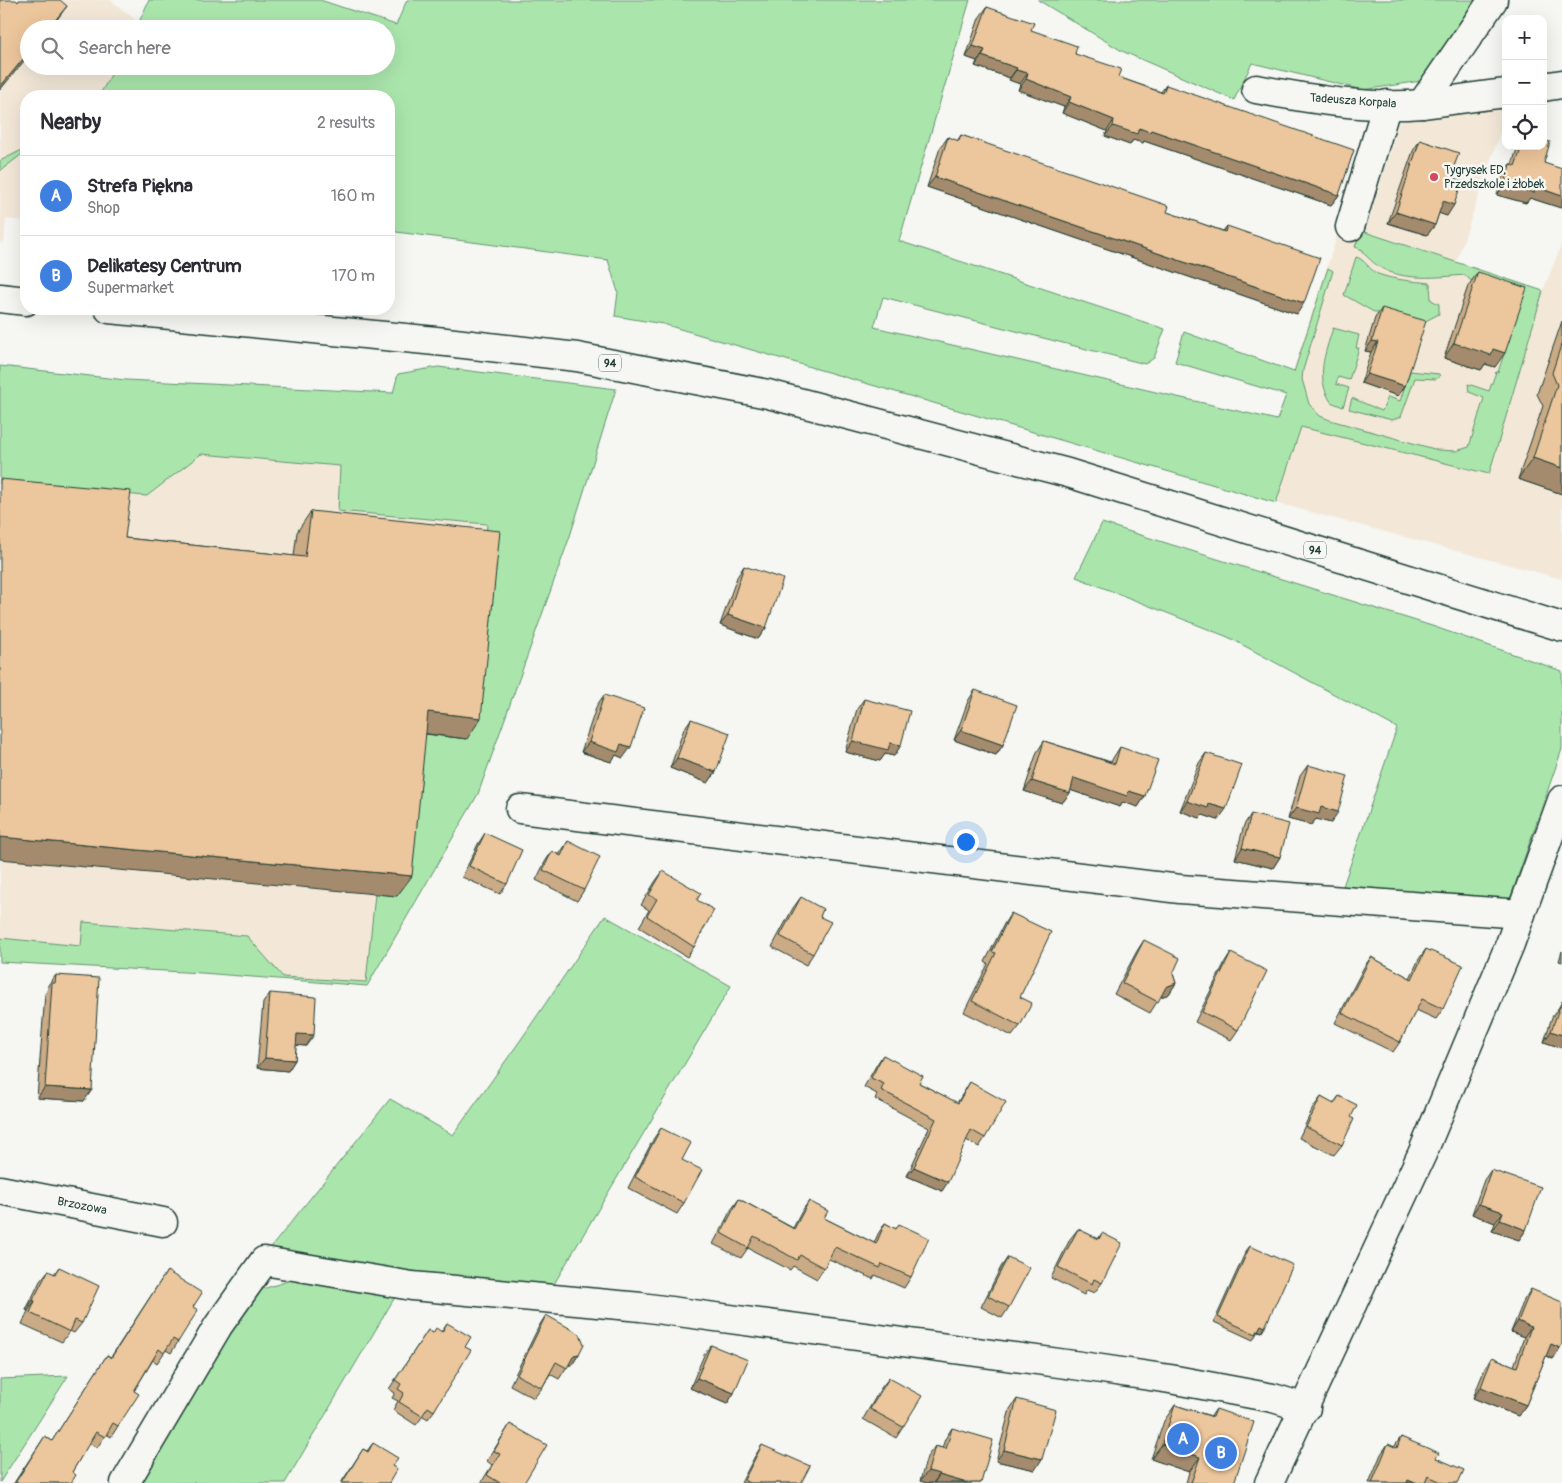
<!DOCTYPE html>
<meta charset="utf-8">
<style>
body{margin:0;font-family:Pangolin,sans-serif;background:#f2f2f3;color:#2b2b33}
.controls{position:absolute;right:15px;top:15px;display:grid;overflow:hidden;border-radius:10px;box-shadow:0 5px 20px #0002}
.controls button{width:45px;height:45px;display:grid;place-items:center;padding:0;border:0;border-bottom:1px solid #e1e1e2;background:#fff;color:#2b2b33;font:25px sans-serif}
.you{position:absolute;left:965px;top:841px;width:18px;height:18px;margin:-12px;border:4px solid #fff;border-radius:50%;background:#1a73e8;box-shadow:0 0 0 8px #1a73e833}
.badge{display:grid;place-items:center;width:32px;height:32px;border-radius:50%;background:#d1495b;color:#fff;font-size:16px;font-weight:700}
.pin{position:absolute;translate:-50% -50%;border:2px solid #fff;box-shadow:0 1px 5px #0006}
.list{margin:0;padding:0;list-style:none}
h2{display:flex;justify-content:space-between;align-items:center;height:65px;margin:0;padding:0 20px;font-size:21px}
h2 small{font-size:16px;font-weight:400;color:#7c7c81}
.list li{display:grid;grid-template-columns:32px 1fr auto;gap:15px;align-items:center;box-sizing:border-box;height:80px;padding:0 20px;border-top:1px solid #e1e1e2}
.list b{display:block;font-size:19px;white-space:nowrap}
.list p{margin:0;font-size:16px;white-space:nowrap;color:#7c7c81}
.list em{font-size:16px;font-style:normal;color:#7c7c81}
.icon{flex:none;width:28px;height:28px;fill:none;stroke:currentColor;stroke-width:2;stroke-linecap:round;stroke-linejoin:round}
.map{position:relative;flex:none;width:1562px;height:1483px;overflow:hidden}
.search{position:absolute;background:#fff;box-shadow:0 5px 20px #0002;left:20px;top:20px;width:375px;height:55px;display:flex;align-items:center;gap:12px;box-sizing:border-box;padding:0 18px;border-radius:28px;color:#7c7c81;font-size:19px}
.panel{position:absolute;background:#fff;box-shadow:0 5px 20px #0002;left:20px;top:90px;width:375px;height:225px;border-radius:20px}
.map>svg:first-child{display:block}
</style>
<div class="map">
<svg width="1562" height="1483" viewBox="0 0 1562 1483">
<rect width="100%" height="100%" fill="#f6f6f2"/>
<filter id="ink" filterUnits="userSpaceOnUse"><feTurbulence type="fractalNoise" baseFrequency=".02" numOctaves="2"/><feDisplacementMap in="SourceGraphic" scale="10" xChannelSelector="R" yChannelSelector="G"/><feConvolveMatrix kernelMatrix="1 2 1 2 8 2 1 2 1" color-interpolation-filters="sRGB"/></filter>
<g filter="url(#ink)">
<g fill="#f3e8d8">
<polygon points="0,0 111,0 139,23 136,29 29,29 29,66 116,66 99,96 26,96 26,221 6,219 4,244 0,243"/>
<polygon points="1506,105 1506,115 1456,263 1543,291 1562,243 1562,579 1276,503 1301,427 1277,420 1341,224 1365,232 1399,122"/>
<polygon points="147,424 590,466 570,536 478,794 367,986 202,973 0,962 0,480"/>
</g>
<g fill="#aae6ac" stroke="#649270">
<path d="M149,0h171l76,25 11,-25h563l-71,241 266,88 -11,29 -9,6 -262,-67 -9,30 403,93 9,-25 -111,-33 9,-30 110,40 34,-104 5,3 -30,99 -1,9 7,25 11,12 10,4 108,30 18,1 13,-4 15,-49 -15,-6 -1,-8 21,7 7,-19h2l25,-74 -53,-18 -5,-5c-26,2 -64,7 -87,-9 -5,-3 -10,-9 -15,-13v-3l-8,-3 5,-14 5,-1 178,59 -54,183 -188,-47 -25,76 -613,-179 -48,-8 3,-24 -10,-32 -219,-29v-135h-290l17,-30h270v-37h-250z"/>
<polygon points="1038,0 1483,0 1421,81 1363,90 1252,63 1234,100 1122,51"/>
<polygon points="26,148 26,151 0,171 0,161"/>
<path d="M1356,257c9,2 13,13 22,17 16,6 34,7 52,9l1,17 8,4v10l-23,12 -44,-15 -28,-16z"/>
<path d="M1333,328l26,7 -3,13h3l-10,32 -11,-3 -2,7 13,4 -6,19 -12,-5c-16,-25 -6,-48 2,-74z"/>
<polygon points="0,366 126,380 393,393 398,374 438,367 616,389 570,536 478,794 367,986 202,973 0,962 0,938 81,946 83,922 247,936 283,977 366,982 375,894 397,896 413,732 485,551 487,524 338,511 340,466 201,454 147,496 0,484"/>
<polygon points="1410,371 1439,374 1440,376 1436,379 1415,378 1401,417 1392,420 1349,409 1352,398 1382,411 1388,397 1400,401"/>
<polygon points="1102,523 1432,626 1562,671 1562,749 1508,905 1340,895 1397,728 1228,637 1076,577"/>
<polygon points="605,916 731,986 551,1289 357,1266 268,1251 390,1099 453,1135 522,1038"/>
<polygon points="294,1279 395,1297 285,1483 136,1483 236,1316 260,1290"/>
<polygon points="68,1376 0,1482 0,1379"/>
</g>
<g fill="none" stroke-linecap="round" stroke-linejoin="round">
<g stroke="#1f3d34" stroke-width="31">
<g id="minor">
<polyline points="1543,87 1562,84"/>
<path d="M1256,89c54,10 111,20 166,15 28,-3 56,-8 84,-11"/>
<polyline points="1422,104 1493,0"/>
<polyline points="1350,227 1387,104"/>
<polyline points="520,809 1180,889 1521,914"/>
<polyline points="0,1190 163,1222"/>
<polyline points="125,1483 218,1326 264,1261 412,1286 641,1307 1081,1366 1170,1379 1273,1398 1306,1408"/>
<polyline points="1269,1483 1422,1154 1510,944 1562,800"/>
</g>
</g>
<g stroke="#1f3d34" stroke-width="31">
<g id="major">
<polyline points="0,298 26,301"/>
<polyline points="109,309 446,342 577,357 768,394 1068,473 1562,627"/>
</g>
</g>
<use href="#minor" stroke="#f6f6f2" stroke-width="28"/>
<use href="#major" stroke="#f6f6f2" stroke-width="28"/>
</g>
<g fill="#cbaa86" stroke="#1f3d34">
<polygon points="987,7 1118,77 1161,92 1166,85 1339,195 1331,205 1144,141 1143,143 1133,140 1130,145 1105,136 1107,131 1062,113 1064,107 1018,90 1020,84 1009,80 1010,78 975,66 977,61 966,57 979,18"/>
<polygon points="961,135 1167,212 1223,231 1227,226 1297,314 927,187 940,148 948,137 957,141"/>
<polygon points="1420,140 1450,177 1447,216 1439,213 1435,225 1427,235 1388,223 1413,151"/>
<polygon points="1518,146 1543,146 1544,163 1561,208 1530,198 1526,203 1497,195 1503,174 1510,164 1512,164"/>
<polygon points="1478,272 1495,367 1485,364 1481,370 1444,358 1468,286"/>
<polygon points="1382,308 1405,386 1398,396 1361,383 1371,352 1365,351 1375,318"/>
<polygon points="1562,321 1562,494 1518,479 1543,406 1537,394"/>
<polygon points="311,511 467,739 425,734 397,896 125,538 294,556 297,532"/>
<polygon points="744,566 766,628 758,639 720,625 737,577"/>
<polygon points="975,690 1003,745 996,755 954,740 968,701"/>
<polygon points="604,695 623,758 616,755 611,762 581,752 597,705"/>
<polygon points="864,699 901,745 894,756 885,754 880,761 845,752 857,709"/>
<polygon points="691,719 716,772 708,783 670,768 684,729"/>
<polygon points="1044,741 1111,762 1113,758 1120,747 1145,796 1138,807 1123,802 1120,807 1070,790 1070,793 1062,803 1024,791 1037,752"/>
<polygon points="1206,753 1218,820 1203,815 1200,818 1180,811 1199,763"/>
<polygon points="1308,765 1331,823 1316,819 1311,825 1288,819 1300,776"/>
<polygon points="1251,814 1280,857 1273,868 1235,859 1244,825"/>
<polygon points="485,833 507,884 500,894 462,877 478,844"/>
<polygon points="568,841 584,890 577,901 536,880 545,862 552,851 559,855"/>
<polygon points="663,871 694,947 687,957 639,927 649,910 641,905 655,882"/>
<polygon points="801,897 820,917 813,954 806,965 772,947 793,908"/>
<polygon points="1011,913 1020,1026 1012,1036 964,1012 988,964 985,962 1004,924"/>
<polygon points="1144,940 1173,974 1176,983 1169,994 1160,997 1150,1013 1114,994 1137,951"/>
<polygon points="1426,949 1443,1009 1436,1019 1416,1010 1400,1042 1393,1052 1335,1023 1364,967 1371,957 1410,978 1419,959"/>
<polygon points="1562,951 1562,962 1559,961"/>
<polygon points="1231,953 1238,1030 1231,1040 1195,1022 1224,964"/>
<polygon points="56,975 84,1101 37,1098 45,994 48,989 48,985"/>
<polygon points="270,993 306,1046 296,1045 295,1060 288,1071 257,1068 263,1003"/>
<polygon points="1562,1001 1562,1048 1544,1042 1552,1017 1559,1007"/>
<polygon points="883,1055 919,1083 957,1103 970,1082 985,1138 979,1147 966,1140 942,1191 907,1176 929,1128 875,1099 877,1094 864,1087 877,1064"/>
<polygon points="1339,1096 1351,1117 1342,1145 1334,1155 1299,1138 1313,1108 1321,1097 1333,1104"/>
<polygon points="661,1128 682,1160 684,1203 677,1214 628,1188 654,1138"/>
<polygon points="1491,1170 1526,1230 1519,1240 1492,1231 1495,1223 1472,1214 1484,1180"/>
<polygon points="739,1199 793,1228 802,1211 809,1201 824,1218 874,1243 878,1234 885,1223 896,1229 899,1224 911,1277 904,1288 875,1275 873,1279 829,1259 824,1268 817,1279 793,1266 790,1270 748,1248 741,1258 713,1244 731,1210"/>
<polygon points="1078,1229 1098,1239 1102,1233 1102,1283 1094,1293 1087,1290 1084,1295 1051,1278 1070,1239"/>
<polygon points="1250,1246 1262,1332 1258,1331 1253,1340 1214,1322 1246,1251"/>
<polygon points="1008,1257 1009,1307 1002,1318 981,1307 1001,1267"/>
<polygon points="59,1267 82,1323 74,1333 70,1331 62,1342 22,1324 28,1311 26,1310 40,1281 48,1271 54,1274"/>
<polygon points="167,1271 193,1307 178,1342 171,1353 166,1350 157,1363 153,1360 134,1391 118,1426 111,1437 106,1434 97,1448 89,1443 72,1472 71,1483 14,1483 45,1436 52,1441 100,1366 107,1355 111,1357"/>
<polygon points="1531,1289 1560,1348 1553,1359 1546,1356 1526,1405 1518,1416 1473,1398 1485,1368 1492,1357 1514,1366 1524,1337 1511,1332 1524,1300"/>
<polygon points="546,1315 579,1354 572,1365 568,1365 559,1379 550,1374 542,1388 534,1398 510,1385 539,1326"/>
<polygon points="447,1323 465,1347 434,1411 428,1419 423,1416 416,1425 393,1410 398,1401 392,1398 395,1393 389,1389 428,1330 433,1333 441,1332"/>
<polygon points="711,1345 734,1393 727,1404 690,1388 704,1355"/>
<polygon points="889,1378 903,1427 896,1438 863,1419 881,1388"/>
<polygon points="1017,1399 1035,1470 996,1461 1010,1409"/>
<polygon points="1175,1405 1211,1416 1216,1409 1234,1483 1186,1483 1189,1472 1151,1459 1164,1421"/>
<polygon points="510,1424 524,1483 481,1483 492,1465 487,1461"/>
<polygon points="952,1428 981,1483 927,1483 920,1481 927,1457 935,1446 942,1448 945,1439"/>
<polygon points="1401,1437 1436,1458 1458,1483 1369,1483 1381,1454 1388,1444 1394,1447"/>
<polygon points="373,1443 392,1466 389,1483 341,1483 363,1449 367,1451"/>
<polygon points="762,1445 801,1483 741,1483 755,1456"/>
</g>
<g fill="#a58b6d" stroke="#1f3d34">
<polygon points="67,6 50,29 48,29"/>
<polygon points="973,46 985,50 977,61 966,57"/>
<polygon points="29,52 29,55 0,90 0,87"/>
<polygon points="982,56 1017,68 1010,78 975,66"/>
<polygon points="1016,70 1028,73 1020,84 1009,80"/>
<polygon points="1026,79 1071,97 1064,107 1018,90"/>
<polygon points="1069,102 1114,120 1107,131 1062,113"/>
<polygon points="1113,126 1151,130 1339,195 1331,205 1144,141 1143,143 1133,140 1130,145 1105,136"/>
<polygon points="935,177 1304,303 1297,314 927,187"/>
<polygon points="1505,184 1536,187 1562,196 1562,206 1561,208 1530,198 1526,203 1497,195"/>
<polygon points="1443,201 1454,205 1447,216 1435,212"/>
<polygon points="1396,212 1435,225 1427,235 1388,223"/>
<polygon points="1372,341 1378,342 1371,352 1365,351"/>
<polygon points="1454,343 1493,349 1505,353 1495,367 1485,364 1481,370 1444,358"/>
<polygon points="1367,374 1405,386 1398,396 1361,383"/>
<polygon points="1533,458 1562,468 1562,494 1518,479"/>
<polygon points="728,615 766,628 758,639 720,625"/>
<polygon points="428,712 481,718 467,739 413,732"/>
<polygon points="961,730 1003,745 996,755 954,740"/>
<polygon points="853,741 890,743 901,745 894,756 885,754 880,761 845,752"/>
<polygon points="589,742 621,744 631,747 623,758 616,755 611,762 581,752"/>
<polygon points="677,758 716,772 708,783 670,768"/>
<polygon points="1074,778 1129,791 1145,796 1138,807 1123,802 1120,807 1067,789"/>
<polygon points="1032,781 1070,793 1062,803 1024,791"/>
<polygon points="1187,801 1209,804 1226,809 1218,820 1203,815 1200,818 1180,811"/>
<polygon points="1321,807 1338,812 1331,823 1316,819 1311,825 1288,819 1296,808"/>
<polygon points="0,837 412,876 397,896 0,859"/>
<polygon points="1242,848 1280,857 1273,868 1235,859"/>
<polygon points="1176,983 1169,994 1158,998 1166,987"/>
<polygon points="1551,1031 1562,1035 1562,1048 1544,1042"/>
<polygon points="297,1034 314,1035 306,1046 290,1045"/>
<polygon points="265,1058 295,1060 288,1071 257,1068"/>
<polygon points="45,1087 92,1090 84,1101 37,1098"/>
<polygon points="914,1167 948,1182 942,1191 907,1176"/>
<polygon points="1479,1204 1503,1212 1495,1223 1472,1214"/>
<polygon points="1500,1220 1526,1230 1519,1240 1492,1231"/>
<polygon points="33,1300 35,1301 28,1311 26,1310"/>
<polygon points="1518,1321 1531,1327 1524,1337 1511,1332"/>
<polygon points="1261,1325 1265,1327 1262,1332 1257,1330"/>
<polygon points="1551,1344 1560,1348 1553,1359 1543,1355"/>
<polygon points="579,1354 572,1365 566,1365 574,1355"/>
<polygon points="697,1378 734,1393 727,1404 690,1388"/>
<polygon points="1481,1387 1526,1405 1518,1416 1473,1398"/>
<polygon points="1162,1444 1200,1457 1189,1472 1151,1459"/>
<polygon points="1004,1450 1042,1459 1035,1470 996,1461"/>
<polygon points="928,1471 940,1474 933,1483 927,1483 920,1481"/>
<polygon points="939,1475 967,1483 934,1483"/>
<polygon points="1408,1480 1415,1483 1406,1483"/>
</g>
<g fill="#ecc69c" stroke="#1f3d34">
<polygon points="0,0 16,0 18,2 19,0 60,0 67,6 48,29 29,29 29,52 0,87"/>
<polygon points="987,7 1034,23 1031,30 1077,46 1075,54 1121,69 1118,77 1163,93 1166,85 1354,150 1339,195 1151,130 1150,132 1139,128 1137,134 1113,126 1114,120 1069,102 1071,97 1026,79 1028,73 1016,70 1017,68 982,56 985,50 973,46"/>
<polygon points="961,135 1169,206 1167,212 1197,222 1225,232 1227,226 1320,258 1304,303 935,177 948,137 959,141"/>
<polygon points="1420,140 1459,153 1450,177 1462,181 1454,205 1443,201 1435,225 1396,212"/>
<polygon points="1543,140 1550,142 1544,163 1562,169 1562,196 1536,187 1534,193 1505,184 1510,164 1515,166 1522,146 1543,146"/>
<polygon points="1478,272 1527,288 1505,353 1493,349 1491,355 1454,343"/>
<polygon points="1382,308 1426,321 1405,386 1367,374 1378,342 1372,341"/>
<polygon points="1562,342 1562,468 1533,458 1557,385 1552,373"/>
<polygon points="0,479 131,491 125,538 305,557 311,511 500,531 481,718 428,712 412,876 0,837"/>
<polygon points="744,566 783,579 766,628 728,615"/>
<polygon points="975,690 1017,705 1003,745 961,730"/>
<polygon points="604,695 644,708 631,747 621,744 618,752 589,742"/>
<polygon points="864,699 910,711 901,745 890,743 888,750 853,741"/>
<polygon points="691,719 730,733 716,772 677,758"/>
<polygon points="1044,741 1115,764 1120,747 1158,760 1145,796 1129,791 1127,796 1074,778 1070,793 1032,781"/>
<polygon points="1206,753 1242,765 1226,809 1209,804 1208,808 1187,801"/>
<polygon points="1308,765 1348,776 1338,812 1321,807 1319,814 1296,808"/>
<polygon points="1251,814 1289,824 1280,857 1242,848"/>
<polygon points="485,833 522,850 507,884 469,866"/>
<polygon points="568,841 600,857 584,890 543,870 552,851 561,856"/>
<polygon points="663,871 701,893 697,900 714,910 694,947 647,916 657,899 649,895"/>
<polygon points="801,897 823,909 820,917 831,922 813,954 780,936"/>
<polygon points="1011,913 1051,932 1020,997 1032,1003 1020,1026 972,1001 996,953 992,952"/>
<polygon points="1144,940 1180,958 1173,974 1176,983 1166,987 1158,1002 1122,983"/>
<polygon points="1426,949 1463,965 1443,1009 1422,999 1400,1042 1342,1013 1371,957 1412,979"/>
<polygon points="1231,953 1267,971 1238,1030 1202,1012"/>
<polygon points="56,975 99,978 92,1090 45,1087 52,983 55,983"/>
<polygon points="270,993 316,997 314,1035 297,1034 295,1060 265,1058"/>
<polygon points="1560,1006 1562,1007 1562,1035 1551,1031"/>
<polygon points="883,1055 923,1076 919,1083 958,1103 970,1082 1006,1102 985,1138 971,1130 948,1182 914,1167 936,1119 881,1090 884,1084 871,1078"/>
<polygon points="1339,1096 1357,1105 1351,1117 1354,1119 1342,1145 1306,1127 1321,1097 1334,1104"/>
<polygon points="661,1128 691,1143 682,1160 702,1170 684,1203 635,1177"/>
<polygon points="1491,1170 1541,1187 1526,1230 1500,1220 1503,1212 1479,1204"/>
<polygon points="739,1199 794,1229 809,1201 828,1211 824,1218 876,1244 885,1223 896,1229 899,1224 929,1238 911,1277 882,1264 880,1268 835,1247 824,1268 800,1255 797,1260 754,1236 748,1248 721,1233"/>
<polygon points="1078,1229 1099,1239 1102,1233 1122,1243 1102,1283 1094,1279 1092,1284 1058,1267"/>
<polygon points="1250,1246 1293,1265 1265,1327 1261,1325 1256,1334 1218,1317"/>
<polygon points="1008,1257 1030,1268 1009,1307 988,1296"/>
<polygon points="59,1267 99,1286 82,1323 75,1320 70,1332 30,1313 35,1301 33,1300 48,1271 55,1274"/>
<polygon points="167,1271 202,1293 193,1307 198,1310 178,1342 173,1339 164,1353 159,1349 134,1391 139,1394 118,1426 113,1423 105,1437 96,1432 72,1472 76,1475 71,1483 15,1483 45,1436 52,1441 107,1355 111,1358"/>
<polygon points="1531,1289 1562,1302 1562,1344 1560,1348 1551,1344 1526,1405 1481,1387 1492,1357 1517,1367 1531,1327 1518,1321"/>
<polygon points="546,1315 580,1334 584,1344 579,1354 574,1355 567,1368 556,1362 542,1388 517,1375"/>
<polygon points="447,1323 471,1337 465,1347 471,1350 434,1411 428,1407 422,1416 399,1402 404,1393 398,1389 401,1384 395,1380 428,1330 433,1333 436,1328 442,1332"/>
<polygon points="711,1345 748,1360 734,1393 697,1378"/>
<polygon points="889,1378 922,1396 903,1427 870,1409"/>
<polygon points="1017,1399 1056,1410 1042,1459 1004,1450"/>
<polygon points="1175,1405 1213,1417 1216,1409 1254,1422 1234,1483 1191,1483 1200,1457 1162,1444"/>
<polygon points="510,1424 547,1445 524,1483 500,1483 487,1475 500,1454 494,1451"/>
<polygon points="952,1428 993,1440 981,1483 967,1483 939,1475 940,1474 928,1471 935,1446 946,1449"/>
<polygon points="1401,1437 1439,1453 1436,1458 1464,1470 1458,1483 1444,1483 1428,1476 1425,1483 1415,1483 1408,1480 1407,1483 1372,1483 1388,1444 1397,1448"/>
<polygon points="373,1443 398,1458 392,1466 397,1469 389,1483 342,1483 363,1449 368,1452"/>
<polygon points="762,1445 810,1466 801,1483 749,1483 744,1480"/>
</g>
</g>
<circle fill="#d1495b" stroke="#f6f6f2" stroke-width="2" cx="1434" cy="177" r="5"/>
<g text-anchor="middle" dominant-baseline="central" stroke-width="5" stroke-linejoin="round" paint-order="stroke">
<g fill="#f6f6f2" stroke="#60746d" stroke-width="1">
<rect x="599" y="354.5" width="22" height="17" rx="4"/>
<rect x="1304" y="541.5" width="22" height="17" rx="4"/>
</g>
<g font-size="11" font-weight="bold" fill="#1f3d34">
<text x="610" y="363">94</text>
<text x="1315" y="550">94</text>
</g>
<g font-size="12" fill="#1f3d34" stroke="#f6f6f2">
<text transform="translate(1353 101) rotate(4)">Tadeusza Korpala</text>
<text transform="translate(82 1206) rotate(11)">Brzozowa</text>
</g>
<g font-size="12" fill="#1f3d34" stroke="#f6f6f2" text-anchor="start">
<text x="1444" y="170">Tygrysek ED.<tspan x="1444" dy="14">Przedszkole i żłobek</tspan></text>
</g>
</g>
</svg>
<div class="controls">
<button>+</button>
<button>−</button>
<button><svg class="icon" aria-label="locate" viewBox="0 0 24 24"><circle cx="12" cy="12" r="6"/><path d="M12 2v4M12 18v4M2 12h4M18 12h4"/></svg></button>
</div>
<div class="you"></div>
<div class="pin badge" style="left:1183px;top:1439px;background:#3f7fe0">A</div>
<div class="pin badge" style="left:1221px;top:1453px;background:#3f7fe0">B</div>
<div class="search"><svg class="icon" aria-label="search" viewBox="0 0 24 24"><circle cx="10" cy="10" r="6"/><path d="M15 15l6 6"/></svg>Search here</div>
<section class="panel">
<h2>Nearby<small>2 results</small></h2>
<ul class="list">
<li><span class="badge" style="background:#3f7fe0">A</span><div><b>Strefa Piękna</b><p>Shop</p></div><em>160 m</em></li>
<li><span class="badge" style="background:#3f7fe0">B</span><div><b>Delikatesy Centrum</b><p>Supermarket</p></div><em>170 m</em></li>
</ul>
</section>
</div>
